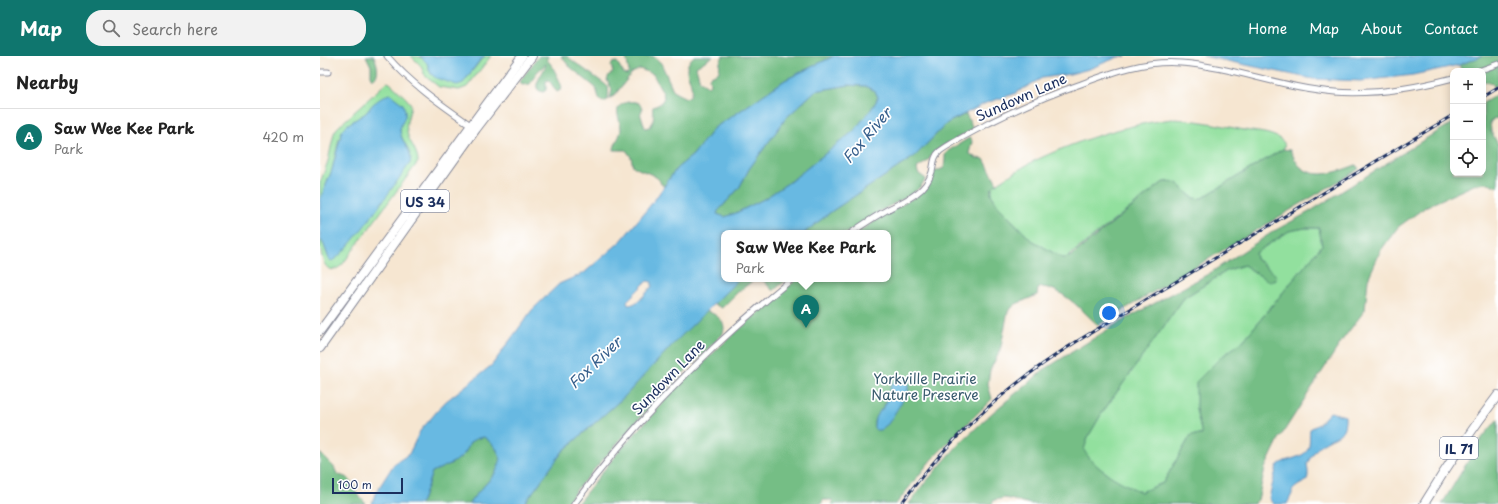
<!DOCTYPE html>
<meta charset="utf-8">
<style>
body{margin:0;font-family:"Playpen Sans",sans-serif;background:#f2f2f2;color:#222}
.controls{position:absolute;right:12px;top:12px;display:grid;overflow:hidden;border-radius:8px;box-shadow:0 2px 10px #0003}
.controls button{width:36px;height:36px;display:grid;place-items:center;padding:0;border:0;border-bottom:1px solid #e0e0e0;background:#fff;color:#222;font:20px sans-serif}
.scale{position:absolute;left:12px;bottom:10px;width:71px;box-sizing:border-box;padding-left:4px;border:2px solid #1b2f5e;border-top:0;font-size:11px;line-height:14px;white-space:nowrap;color:#1b2f5e;-webkit-text-stroke:3px #fff;paint-order:stroke}
.you{position:absolute;left:789px;top:257px;width:14px;height:14px;margin:-10px;border:3px solid #fff;border-radius:50%;background:#1a73e8;box-shadow:0 0 0 6px #1a73e833}
.badge{display:grid;place-items:center;width:26px;height:26px;border-radius:50%;background:#0f766e;color:#fff;font-size:13px;font-weight:700}
.pin{position:absolute;translate:-50% -33px;filter:drop-shadow(0 1px 2px #0008)}
.pin::after{content:'';position:absolute;top:21px;width:14px;height:12px;background:inherit;clip-path:polygon(0 0,100% 0,50% 100%)}
.popup{position:absolute;left:401px;top:174px;width:170px;height:52px;box-sizing:border-box;display:grid;place-content:center;border-radius:8px;background:#fff;filter:drop-shadow(0 1px 3px #0005);font-size:13px;white-space:nowrap;color:#767676}
.popup b{font-size:15px;color:#222}
.popup::after{content:'';position:absolute;left:50%;top:100%;margin-left:-8px;border:8px solid transparent;border-top-color:#fff}
.list{margin:0;padding:0;list-style:none}
h2{display:flex;justify-content:space-between;align-items:center;height:52px;margin:0;padding:0 16px;font-size:17px}
h2 small{font-size:13px;font-weight:400;color:#767676}
.list li{display:grid;grid-template-columns:26px 1fr auto;gap:12px;align-items:center;box-sizing:border-box;height:56px;padding:0 16px;border-top:1px solid #e0e0e0}
.list b{display:block;font-size:15px;white-space:nowrap}
.list p{margin:0;font-size:13px;white-space:nowrap;color:#767676}
.list em{font-size:13px;font-style:normal;color:#767676}
.icon{flex:none;width:22px;height:22px;fill:none;stroke:currentColor;stroke-width:2;stroke-linecap:round;stroke-linejoin:round}
.map{position:relative;flex:none;width:1178px;height:448px;overflow:hidden}
header{display:flex;align-items:center;gap:24px;box-sizing:border-box;height:56px;padding:0 20px;background:#0f766e;color:#fff}
header strong{font-size:19px}
nav{display:flex;gap:22px;margin-inline-start:auto;font-size:14px}
.search{width:280px;height:36px;background:#f2f2f2;display:flex;align-items:center;gap:10px;box-sizing:border-box;padding:0 14px;border-radius:16px;color:#767676;font-size:15px}
main{display:flex}
aside{flex:1;background:#fff}
.map>svg:first-child{display:block}
</style>
<header>
<strong>Map</strong>
<div class="search"><svg class="icon" aria-label="search" viewBox="0 0 24 24"><circle cx="10" cy="10" r="6"/><path d="M15 15l6 6"/></svg>Search here</div>
<nav><a>Home</a><a>Map</a><a>About</a><a>Contact</a></nav>
</header>
<main>
<aside>
<h2>Nearby<small></small></h2>
<ul class="list">
<li><span class="badge">A</span><div><b>Saw Wee Kee Park</b><p>Park</p></div><em>420 m</em></li>
</ul>
</aside>
<div class="map">
<svg width="1178" height="448" viewBox="0 0 1178 448">
<rect width="100%" height="100%" fill="#fff"/>
<filter id="ink" filterUnits="userSpaceOnUse"><feTurbulence type="fractalNoise" baseFrequency=".025" numOctaves="2"/><feDisplacementMap in="SourceGraphic" scale="8" xChannelSelector="R" yChannelSelector="G"/><feConvolveMatrix kernelMatrix="1 2 1 2 8 2 1 2 1" color-interpolation-filters="sRGB"/></filter>
<filter id="wash" filterUnits="userSpaceOnUse"><feTurbulence type="fractalNoise" baseFrequency=".012" numOctaves="4" result="noise"/><feDisplacementMap in="SourceGraphic" scale="16" xChannelSelector="R" yChannelSelector="G"/><feGaussianBlur stdDeviation="0.9" result="paint"/><feColorMatrix in="noise" values="0 0 0 0 0 0 0 0 0 0 0 0 0 0 0 0 0 1.4 0 .05"/><feComposite in="paint" operator="in"/></filter>
<g filter="url(#wash)">
<rect width="100%" height="100%" fill="#f6e6d1"/>
<g fill="#92e09e" stroke="#56887e">
<path d="M91,0c11,0 17,3 18,15l34,12 21,-27h7l-24,31 -8,3 -20,-3 -14,-11 -4,-10z"/>
<path d="M67,26l3,1 15,14 6,7c-1,10 -6,18 -4,28 2,11 11,18 11,30l-76,103c-19,16 -22,-14 -22,-27l4,7 5,14 62,-71 19,-25c4,-13 -11,-22 -10,-35 1,-4 3,-8 5,-12l-32,-12 -7,9 -19,12 -8,14 -7,31 -12,30v-17l8,-22 6,-28 3,-5z"/>
<path d="M852,63c26,1 47,6 72,11 11,2 26,2 36,9 4,3 6,5 3,10l-81,49c-11,3 -16,-7 -23,-14l-17,-1 -96,75h-4l-32,-19 -31,-32 -8,-13 2,-8c13,-8 26,-17 39,-24 44,-21 92,-37 140,-43z"/>
<path d="M985,172h14l3,17 -80,97 -21,15 -25,52 6,26h-11l-28,48 -22,9c-20,-9 -46,-22 -58,-42l5,-13 14,-24 82,-115 44,-28 16,-5 24,16 -3,-16 -9,-6 -1,-6 34,-22z"/>
</g>
<g fill="#75be85" stroke="#487672" fill-rule="evenodd">
<path d="M46,0h8c3,7 6,17 0,23l-3,-1v-12z"/>
<path d="M219,0h9l-1,4c4,2 15,24 15,29l-5,3c-4,-4 -5,-9 -9,-12l-2,1v9l-3,2c-15,-3 2,-20 3,-28l-9,8 -7,12 -8,1 -2,-2 2,-5z"/>
<path d="M241,0h6c6,6 39,28 41,31 1,3 0,9 0,13l-6,2 -3,-4 -3,-10 -27,-22z"/>
<path d="M306,0h27l8,7 13,29 12,6 4,-2c7,-17 -13,-23 4,-40h19l-17,11 4,14 8,5 2,-2 -1,-7 10,-5 1,-10 3,-6h111l-49,24 -45,31 -26,17 -21,27 -16,13 -13,18 -3,-2c-2,-10 -20,-12 -28,-18l-2,-9 -5,-7h-12c0,-6 6,-13 7,-20 0,-7 -5,-17 -3,-21 1,-4 6,-6 10,-7 6,-1 14,0 14,8 -1,4 -2,2 -1,6 1,4 3,8 4,12l5,-1c7,-11 1,-12 3,-20l7,-3 4,-6 -1,-5 -10,-19 -13,-5 -8,4 -18,23 -4,2 2,-8 -5,-10 2,-5 4,-3 -2,-7 2,-2 4,-1 7,12 3,1 2,-3z"/>
<polygon points="1162,0 1178,0 1178,28 1174,31 1173,28 1163,25 1163,15 1142,15 1139,9"/>
<path d="M529,29l16,1 10,5 3,6c-5,13 -16,22 -23,33l-64,51 -27,18 -28,14 -11,4 -9,-3 2,-3 21,-23 10,-19 37,-51 29,-27z"/>
<path d="M1178,38v25l-3,-1 -5,4 1,10 7,12v43l-10,-4 -12,1 -49,22 -29,21 -17,23 -13,29 -3,31 -22,29 -64,100 -14,29 -7,32 -4,4h-223l-26,-6 -11,2 -2,4h-83l15,-20 36,-41 32,-30 53,-44 70,-44 95,-52 64,-42 35,-19 121,-76 23,-13v50h30v-70zM985,172h14l3,17 -80,97 -21,15 -25,25v27l6,26h-11l-28,48 -22,9c-19,-9 -47,-23 -57,-42l4,-13 14,-24 82,-115 44,-28 16,-5 24,16h7l1,-6 -20,-16 -1,-6 34,-22z"/>
<polygon points="646,58 653,73 620,92 614,96 608,105 597,112 598,117 606,123 600,131 592,138 558,156 527,177 484,177 512,155 595,100 627,67"/>
<path d="M649,82h2l1,4 -3,11 7,5 8,1 13,24 -6,6v5l8,13 31,32 32,19h4l5,-2 91,-73c22,-9 22,20 40,15l81,-49 7,1c3,5 7,15 12,18 15,12 38,3 54,-3l3,4 -261,156c-16,-14 -37,-39 -59,-38l-1,2 -1,6 -21,9 -8,7 -8,40 -10,19 -2,14 4,15 -61,61 -35,44h-64l1,-4h-10l-2,4h-244l38,-48 60,-67 52,-49 70,-61h91v-46h-32l65,-40 9,-10 4,-11 10,-4 1,-9v-4l3,-4zM577,324l11,1v11l-32,38c-7,-11 6,-19 10,-28 5,-9 1,-14 11,-22z"/>
<polygon points="419,223 435,223 418,236 402,252 394,248"/>
<polygon points="442,223 467,223 453,235"/>
<path d="M385,255c11,2 24,12 17,24l-72,71 -73,83 -11,15h-42l39,-53 62,-55 47,-51z"/>
<polygon points="1178,363 1178,448 1122,448 1162,382"/>
<path d="M164,381c36,27 0,43 -15,67h-50l3,-3 10,-29c9,-4 22,-9 29,-15 11,-10 3,-17 23,-20z"/>
<polygon points="0,397 14,411 17,418 28,422 35,431 36,437 46,448 0,448"/>
</g>
<g fill="#67b9e2" stroke="#4174a0" fill-rule="evenodd">
<polygon points="100,0 164,0 164,2 160,4 143,27 137,29 116,22 111,18 107,7"/>
<path d="M514,0h292l-8,1 -29,12 -19,5 -28,4 -28,16 -28,9 -39,20 -32,33 -83,55 -28,22h-80v46h15l-67,66 -47,51 -62,55 -39,53h-55c15,-24 52,-40 15,-67 -20,3 -12,10 -23,20 -7,6 -20,11 -29,15l-10,29 -3,3h-47l3,-10 19,-30 15,-10 11,-23 25,-29 47,-37 40,-55 27,-26 25,-11 37,-32 32,-39 24,-34 16,-13 21,-27 26,-17 45,-31zM529,29l16,1 10,5 3,6c-5,13 -16,22 -23,33l-64,51 -27,18 -28,14 -11,4 -8,-3 1,-3 21,-23 10,-19 37,-51 29,-27zM327,225l5,1v4c-6,7 -14,19 -24,19l-1,-4z"/>
<polygon points="883,0 1162,0 1139,9 1093,19 1041,25 993,23"/>
<path d="M70,38l13,10c1,3 3,8 2,12 -1,5 -5,9 -5,15 1,12 14,20 10,32 -11,15 -66,96 -79,98l-2,-2 -5,-14 -4,-7v-38l12,-30 10,-39 5,-6 19,-12 7,-9 11,-8z"/>
<path d="M582,322h3l3,3v11l-20,32 -8,6h-4l-2,-2c0,-17 6,-13 12,-25 6,-12 0,-20 16,-25z"/>
<path d="M1010,356l15,4c1,24 -13,18 -25,30 -5,4 -10,12 -13,18 4,24 -4,14 -15,27v3l-5,10h-14l-4,-6 8,-32c8,-9 29,-6 32,-20 1,-5 0,-11 1,-17l9,-5z"/>
</g>
</g>
<g filter="url(#ink)">
<g fill="none" stroke-linecap="round" stroke-linejoin="round">
<g stroke="#888a98" stroke-width="7">
<g id="street">
<path d="M67,0c24,28 55,49 85,70"/>
<polyline points="1158,15 1178,8"/>
<polyline points="0,16 8,16"/>
<path d="M531,177c11,-8 22,-15 34,-22 10,-6 22,-10 32,-18 7,-5 12,-12 15,-21 2,-8 1,-15 8,-21 15,-11 33,-19 49,-28 30,-15 60,-28 92,-39 32,-12 65,-24 100,-21 52,4 102,25 154,29 39,3 80,-4 118,-14"/>
<path d="M254,448c63,-86 136,-158 218,-225"/>
</g>
</g>
<g stroke="#888a98" stroke-width="10">
<g id="primary">
<polyline points="0,275 202,0"/>
<polyline points="0,292 156,73 212,0"/>
<path d="M1104,448c23,-38 47,-74 74,-109"/>
</g>
</g>
<use href="#street" stroke="#fff" stroke-width="5"/>
<use href="#primary" stroke="#fff" stroke-width="8"/>
<g stroke="#1b2f5e" stroke-width="3">
<g id="rail">
<polyline points="1163,41 1178,32"/>
<path d="M581,448c47,-66 109,-121 178,-164l374,-225"/>
</g>
</g>
<use href="#rail" stroke="#fff" stroke-width="1.5" stroke-dasharray="4.5" stroke-linecap="butt"/>
</g>
</g>
<g text-anchor="middle" dominant-baseline="central" stroke-width="3.5" stroke-linejoin="round" paint-order="stroke">
<g fill="#fff" stroke="#5f6d8e" stroke-width="1">
<rect x="81" y="134" width="48" height="22" rx="3"/>
<rect x="1120" y="381" width="38" height="22" rx="3"/>
</g>
<g font-size="13" font-weight="bold" fill="#1b2f5e">
<text x="105" y="145">US 34</text>
<text x="1139" y="392">IL 71</text>
</g>
<g font-size="14" fill="#1b2f5e" stroke="#fff">
<text transform="translate(701 41) rotate(-24)">Sundown Lane</text>
<text transform="translate(348 321) rotate(-46)">Sundown Lane</text>
</g>
<g font-size="14" fill="#395b6e" stroke="#fff">
<text x="605" y="322">Yorkville Prairie<tspan x="605" dy="16">Nature Preserve</tspan></text>
</g>
<g font-size="15" font-style="italic" fill="#365f8c" stroke="#fff">
<text transform="translate(546 79) rotate(-50)">Fox River</text>
<text transform="translate(274 306) rotate(-44)">Fox River</text>
</g>
</g>
</svg>
<div class="controls">
<button>+</button>
<button>−</button>
<button><svg class="icon" aria-label="locate" viewBox="0 0 24 24"><circle cx="12" cy="12" r="6"/><path d="M12 2v4M12 18v4M2 12h4M18 12h4"/></svg></button>
</div>
<div class="scale">100 m</div>
<div class="you"></div>
<div class="pin badge" style="left:486px;top:272px">A</div>
<div class="popup"><b>Saw Wee Kee Park</b>Park</div>
</div>
</main>
